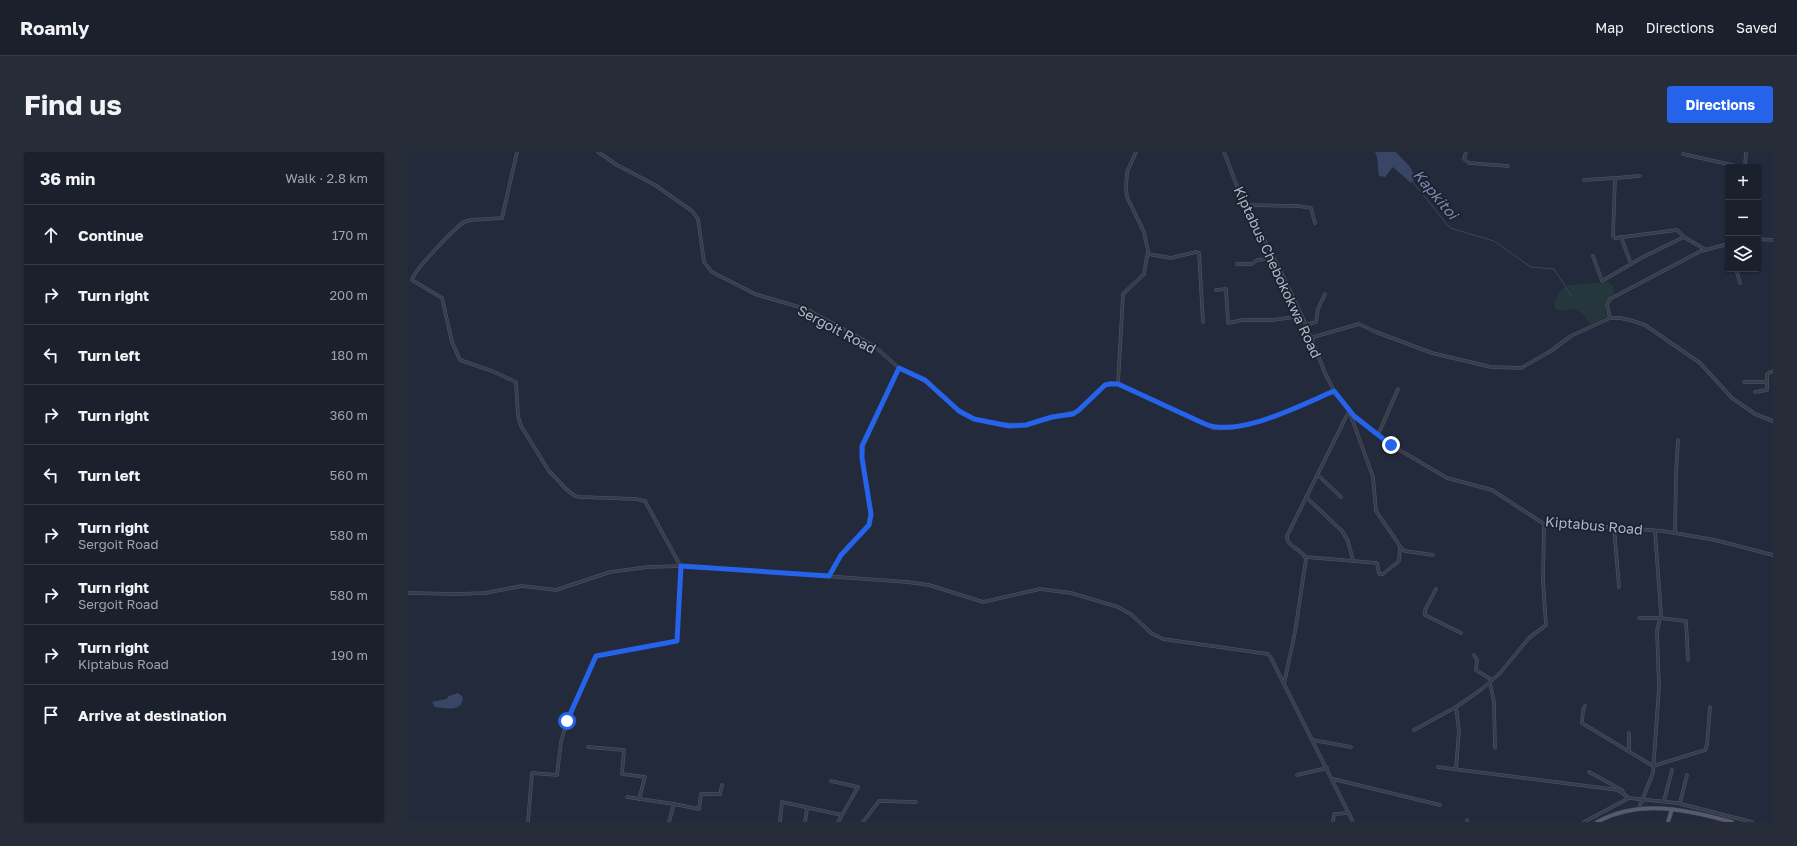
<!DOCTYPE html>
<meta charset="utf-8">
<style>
body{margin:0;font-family:"Golos Text",sans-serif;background:#272d38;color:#f1f3f6}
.controls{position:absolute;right:12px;top:12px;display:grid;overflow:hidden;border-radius:4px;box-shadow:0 1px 3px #0004}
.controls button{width:36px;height:36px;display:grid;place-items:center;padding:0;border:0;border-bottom:1px solid #383e48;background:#1a202c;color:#f1f3f6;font:20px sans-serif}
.stop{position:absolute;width:12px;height:12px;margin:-9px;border:3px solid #2563eb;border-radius:50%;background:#fff}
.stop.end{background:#2563eb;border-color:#fff;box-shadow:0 1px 4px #0008}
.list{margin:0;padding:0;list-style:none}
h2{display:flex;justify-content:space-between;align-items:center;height:52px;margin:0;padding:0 16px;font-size:17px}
h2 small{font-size:13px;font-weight:400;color:#9fa3a9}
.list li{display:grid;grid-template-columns:26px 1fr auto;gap:12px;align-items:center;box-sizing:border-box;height:60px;padding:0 16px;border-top:1px solid #383e48}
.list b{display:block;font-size:15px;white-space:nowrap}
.list p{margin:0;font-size:13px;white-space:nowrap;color:#9fa3a9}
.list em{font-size:13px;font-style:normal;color:#9fa3a9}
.icon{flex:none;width:22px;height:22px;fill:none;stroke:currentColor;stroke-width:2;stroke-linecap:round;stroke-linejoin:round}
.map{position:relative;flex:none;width:1365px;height:670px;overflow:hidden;border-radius:4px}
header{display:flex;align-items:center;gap:24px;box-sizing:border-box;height:56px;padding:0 20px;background:#1a202c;border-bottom:1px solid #383e48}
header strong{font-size:19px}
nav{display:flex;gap:22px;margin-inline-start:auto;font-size:14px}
.intro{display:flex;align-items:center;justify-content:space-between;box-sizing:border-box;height:96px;padding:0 24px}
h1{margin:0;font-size:28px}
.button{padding:10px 18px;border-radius:4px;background:#2563eb;color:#fff;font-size:14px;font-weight:700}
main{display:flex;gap:24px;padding:0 24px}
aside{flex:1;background:#1a202c;border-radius:4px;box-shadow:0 1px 3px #0004}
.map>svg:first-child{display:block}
</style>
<header>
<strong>Roamly</strong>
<nav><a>Map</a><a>Directions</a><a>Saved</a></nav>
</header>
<div class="intro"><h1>Find us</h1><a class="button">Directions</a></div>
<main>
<aside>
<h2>36 min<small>Walk · 2.8 km</small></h2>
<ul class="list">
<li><svg class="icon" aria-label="ahead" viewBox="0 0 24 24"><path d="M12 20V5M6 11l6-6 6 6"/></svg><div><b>Continue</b></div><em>170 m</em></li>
<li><svg class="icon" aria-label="right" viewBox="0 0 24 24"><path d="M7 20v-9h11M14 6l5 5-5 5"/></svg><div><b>Turn right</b></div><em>200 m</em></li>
<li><svg class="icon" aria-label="left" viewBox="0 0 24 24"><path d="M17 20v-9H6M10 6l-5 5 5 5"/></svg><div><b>Turn left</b></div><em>180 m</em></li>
<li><svg class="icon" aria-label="right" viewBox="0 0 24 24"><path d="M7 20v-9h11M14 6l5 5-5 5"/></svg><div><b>Turn right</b></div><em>360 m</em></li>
<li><svg class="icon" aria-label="left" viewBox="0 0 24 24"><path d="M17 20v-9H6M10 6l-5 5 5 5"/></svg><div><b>Turn left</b></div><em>560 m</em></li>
<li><svg class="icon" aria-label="right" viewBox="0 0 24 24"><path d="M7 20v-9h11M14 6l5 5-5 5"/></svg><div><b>Turn right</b><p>Sergoit Road</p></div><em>580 m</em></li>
<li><svg class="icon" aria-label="right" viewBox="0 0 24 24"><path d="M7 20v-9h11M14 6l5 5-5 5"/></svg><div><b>Turn right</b><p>Sergoit Road</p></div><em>580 m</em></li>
<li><svg class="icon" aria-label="right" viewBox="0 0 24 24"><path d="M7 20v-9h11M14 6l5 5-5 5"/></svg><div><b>Turn right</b><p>Kiptabus Road</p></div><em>190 m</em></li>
<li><svg class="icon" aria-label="arrive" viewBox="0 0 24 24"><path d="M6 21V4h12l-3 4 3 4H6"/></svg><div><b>Arrive at destination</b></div></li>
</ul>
</aside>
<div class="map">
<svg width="1365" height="670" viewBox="0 0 1365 670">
<rect width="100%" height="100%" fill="#232a3b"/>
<path fill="#25363c" d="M1201,130l4,4 1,8c-9,6 -11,12 -7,22l-17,9c-6,-11 -11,-17 -24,-15 -4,0 -6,1 -10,0l-2,-5 4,-12 11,-8z"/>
<g fill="#394564">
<path d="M967,0h21l14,15 5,10 -4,6 -18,-16 -8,10 -6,-1c-2,-8 0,-16 -4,-24z"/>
<path d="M50,541l5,4c-1,16 -17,11 -28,10l-3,-5 14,-3 3,-3z"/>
</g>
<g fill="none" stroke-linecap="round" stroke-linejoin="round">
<polyline stroke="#394564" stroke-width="1" points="1004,29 1042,76 1086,89 1123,115 1146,117 1164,145"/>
<g stroke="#525766" stroke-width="3.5">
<g id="minor">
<path d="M109,0l-15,66 -32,2 -6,2c-10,7 -50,48 -52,58l30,18 10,44 8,18 32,11 24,11 2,34 3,10 28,45 17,18 9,7 5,1 56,2 9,2 36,66 -4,74 -81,15 -29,65 -6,21 -4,33 -25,-2 -4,49"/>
<path d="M190,0l19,13 38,20 37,26 6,8 6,43 8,10 43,22 51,15 52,28 16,9 25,22 26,13 34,30 15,8 23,5 29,1 26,-8 24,-5 29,-27 5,-2 8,1 95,44c35,5 89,-24 121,-37"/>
<polyline points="816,0 830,37 874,122 898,173 917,221 926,239 946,264 983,293 1039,326 1084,338 1136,372 1204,375 1255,379 1307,388 1365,403"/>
<polyline points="1058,0 1056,7 1061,11 1100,14"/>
<polyline points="1275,2 1333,15"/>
<polyline points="1337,15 1338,0"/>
<polyline points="1207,26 1232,24"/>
<polyline points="1176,28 1207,26 1205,84 1207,86 1269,78 1276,85 1298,98"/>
<polyline points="839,53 890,54 903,56 907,71"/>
<polyline points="1213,85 1223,112"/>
<polyline points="1350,87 1365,88"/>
<polyline points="740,102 763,106 788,100 791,101 795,170"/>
<polyline points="1185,104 1194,129 1235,105 1276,85"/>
<polyline points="829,112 844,112 849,108 866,106"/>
<polyline points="1328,117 1332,131"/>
<polyline points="808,138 818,137 820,171 835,168 865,168 893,164"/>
<polyline points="1202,166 1199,153 1202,147 1293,99 1320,92"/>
<polyline points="898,173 908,170 910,157 917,142"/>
<polyline points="902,186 951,172 968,180 1024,201 1083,215 1113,216 1143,199 1163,184 1202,166 1212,166 1225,169 1237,173 1292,211 1324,246 1347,262 1365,269"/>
<polyline points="1336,230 1359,230"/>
<polyline points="710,232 715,142 736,122 740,99 736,80 719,45 718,36 719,20 728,0"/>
<polyline points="1347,240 1359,238 1359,222 1365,219"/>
<polyline points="942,261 965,325 968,359 994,397 997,399 1025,403"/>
<polyline points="970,283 990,237"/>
<polyline points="910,323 933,345"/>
<polyline points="898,345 934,379 940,389 945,409"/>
<polyline points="1206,375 1211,435"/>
<polyline points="1267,381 1268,322 1270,288"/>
<polyline points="898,405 969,411 971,422 975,422 991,409 992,395"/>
<polyline points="421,424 433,403 461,373 463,362 454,306 455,294 491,216"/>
<polyline points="1028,437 1017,458 1017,463 1053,481"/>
<polyline points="0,441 49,442 77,441 114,434 148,438 202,420 240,415 276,414 499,430 521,433 575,450 632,437 663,441 710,455 724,463 743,481 755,487 860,502 863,506 945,670"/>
<polyline points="1231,466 1252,466 1278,469 1280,508"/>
<polyline points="1066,503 1069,508 1068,518 1084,528"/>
<polyline points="1082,531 1086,550 1087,596"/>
<path d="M876,532l11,-52 11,-73c-3,-10 -20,-12 -19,-23l62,-125"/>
<polyline points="1177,554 1175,558 1174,571 1245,614 1297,598 1299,593 1302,555"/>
<polyline points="1006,578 1048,555"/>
<polyline points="905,588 943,595"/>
<polyline points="180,595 216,598 214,622 237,625 231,647"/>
<polyline points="1221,599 1221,581"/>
<polyline points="1030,615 1210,638 1221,646 1269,651 1344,670"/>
<polyline points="1048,617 1051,579 1048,555 1074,537 1092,521 1121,486 1138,473 1135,429 1136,372"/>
<polyline points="1181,620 1214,638 1215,640"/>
<polyline points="889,623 919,616"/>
<polyline points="925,627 1032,653"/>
<polyline points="423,629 450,635 430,670"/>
<polyline points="219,645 266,652"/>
<polyline points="1256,649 1264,618"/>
<polyline points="1272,651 1279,623"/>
<polyline points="1231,656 1245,621 1251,535 1249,479 1253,462 1247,379"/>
<polyline points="261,670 266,652 291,657 293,642 312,642 314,633"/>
<polyline points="372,670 374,650 434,663"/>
<polyline points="397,670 399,657"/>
<polyline points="455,670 471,649 508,650"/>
<polyline points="925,670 926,662 941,661"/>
<polyline points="1059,670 1059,668"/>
<polyline points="1176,670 1221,646"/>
</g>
</g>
<g stroke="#404554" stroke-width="4.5">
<g id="major">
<path d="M1189,670c43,-24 89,-12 135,0"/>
<polyline points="1260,670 1264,657"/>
</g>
</g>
<use href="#minor" stroke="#373c4b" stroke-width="2.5"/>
<use href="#major" stroke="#555b6b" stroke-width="3.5"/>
</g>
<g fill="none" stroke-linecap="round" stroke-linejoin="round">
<path stroke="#2563eb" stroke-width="5" d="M159,569l29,-65 81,-15 4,-75 148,10 12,-21 28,-30 2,-11 -9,-56v-12l37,-78 26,12 34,31 15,8 35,7 17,-1 26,-8 21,-3 6,-4 26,-25 5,-1h8l87,40c34,14 96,-19 129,-33l20,25 37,29"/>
</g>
<g text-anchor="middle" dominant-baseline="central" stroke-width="3.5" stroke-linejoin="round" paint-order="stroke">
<g font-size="14" fill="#b2b7c7" stroke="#1c2130">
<text transform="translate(870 120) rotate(65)">Kiptabus Chebokokwa Road</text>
<text transform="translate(429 177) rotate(28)">Sergoit Road</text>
<text transform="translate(1186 373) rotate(5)">Kiptabus Road</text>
</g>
<g font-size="15" font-style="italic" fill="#7a89ae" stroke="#1c2130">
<text transform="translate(1028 42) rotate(50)">Kapkitoi</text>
</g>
</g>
</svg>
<div class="controls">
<button>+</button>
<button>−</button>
<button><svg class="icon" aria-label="layers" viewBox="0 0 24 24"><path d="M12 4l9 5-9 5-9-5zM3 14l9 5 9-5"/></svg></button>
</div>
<div class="stop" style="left:159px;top:569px"></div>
<div class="stop end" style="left:983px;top:293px"></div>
</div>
</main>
